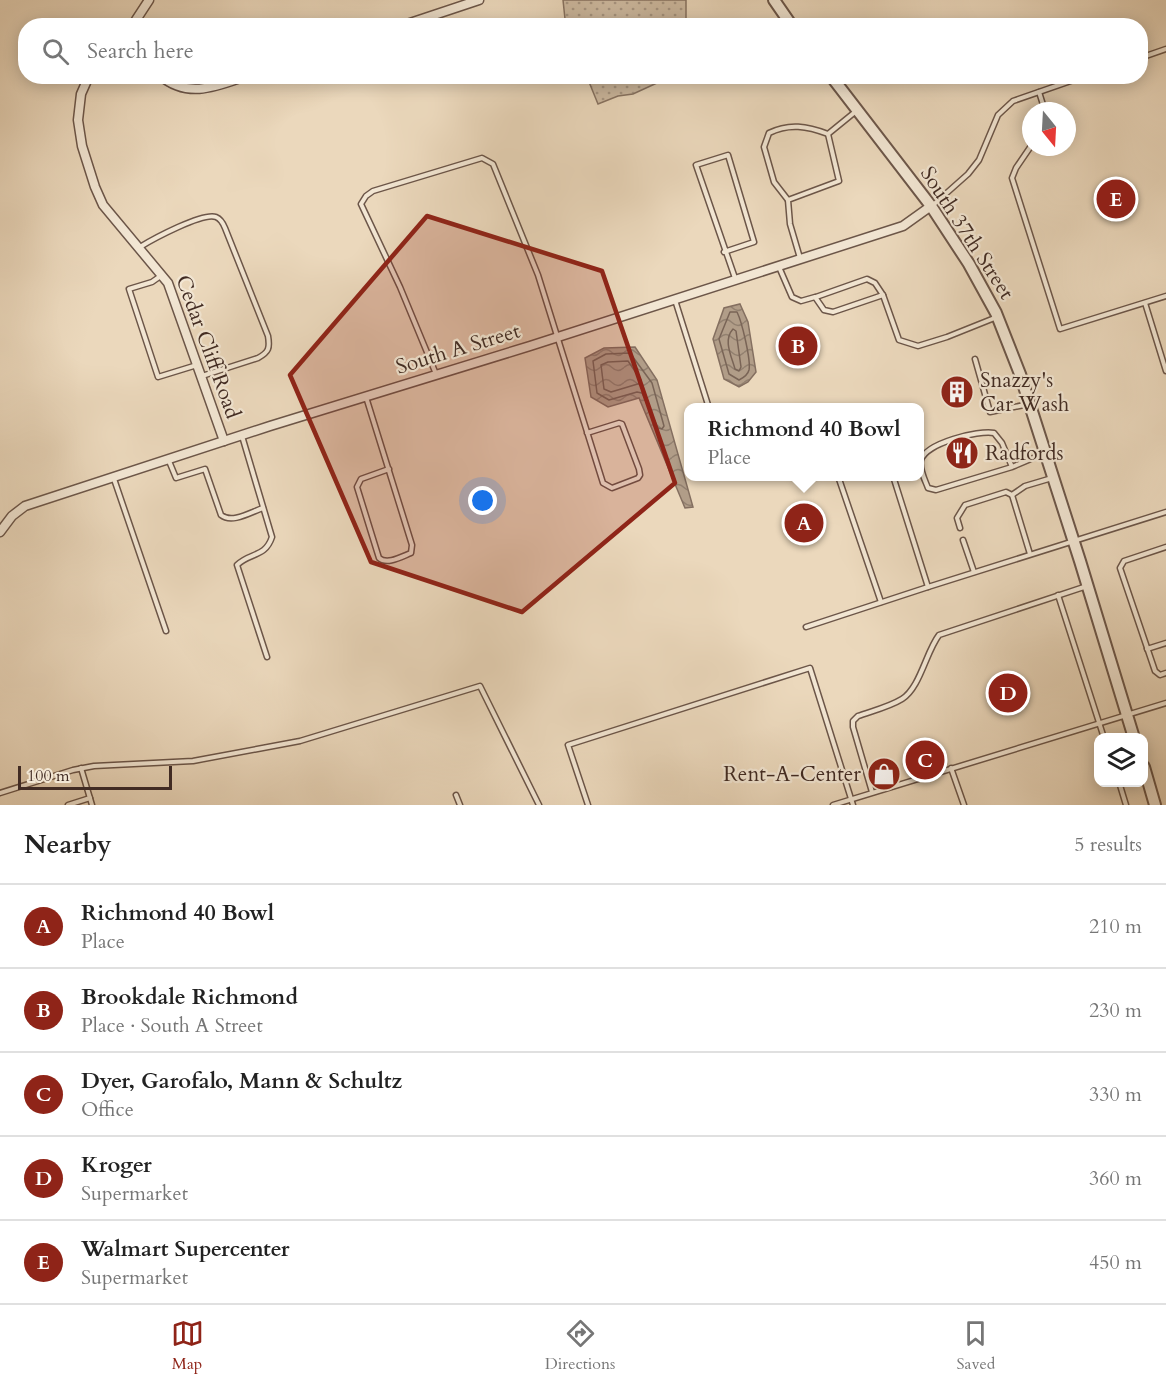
<!DOCTYPE html>
<meta charset="utf-8">
<style>
body{margin:0;font-family:Cardo,serif;background:#f6f6f6;color:#222}
.controls{position:absolute;right:18px;bottom:18px;display:grid;overflow:hidden;border-radius:12px;box-shadow:0 3px 15px #0003}
.controls button{width:54px;height:54px;display:grid;place-items:center;padding:0;border:0;border-bottom:2px solid #e0e0e0;background:#fff;color:#222;font:30px sans-serif}
.compass{position:absolute;left:1022px;top:102px;width:54px;height:54px;border-radius:50%;background:#fff;box-shadow:0 3px 15px #0003;rotate:162deg}
.scale{position:absolute;left:18px;bottom:15px;width:154px;box-sizing:border-box;padding-left:6px;border:3px solid #412b23;border-top:0;font-size:16px;line-height:21px;white-space:nowrap;color:#412b23;-webkit-text-stroke:4px #f2e6d3;paint-order:stroke}
.you{position:absolute;left:483px;top:501px;width:21px;height:21px;margin:-15px;border:4px solid #fff;border-radius:50%;background:#1a73e8;box-shadow:0 0 0 9px #1a73e833}
.badge{display:grid;place-items:center;width:39px;height:39px;border-radius:50%;background:#8f2418;color:#fff;font-size:20px;font-weight:700}
.pin{position:absolute;translate:-50% -50%;border:3px solid #fff;box-shadow:0 2px 6px #0006}
.popup{position:absolute;left:684px;top:403px;width:240px;height:78px;box-sizing:border-box;display:grid;place-content:center;border-radius:12px;background:#fff;filter:drop-shadow(0 2px 4px #0005);font-size:20px;white-space:nowrap;color:#767676}
.popup b{font-size:22px;color:#222}
.popup::after{content:'';position:absolute;left:50%;top:100%;margin-left:-12px;border:12px solid transparent;border-top-color:#fff}
.list{margin:0;padding:0;list-style:none}
h2{display:flex;justify-content:space-between;align-items:center;height:78px;margin:0;padding:0 24px;font-size:26px}
h2 small{font-size:20px;font-weight:400;color:#767676}
.list li{display:grid;grid-template-columns:39px 1fr auto;gap:18px;align-items:center;box-sizing:border-box;height:84px;padding:0 24px;border-top:2px solid #e0e0e0}
.list b{display:block;font-size:22px;white-space:nowrap}
.list p{margin:0;font-size:20px;white-space:nowrap;color:#767676}
.list em{font-size:20px;font-style:normal;color:#767676}
.icon{flex:none;width:33px;height:33px;fill:none;stroke:currentColor;stroke-width:2;stroke-linecap:round;stroke-linejoin:round}
.map{position:relative;flex:none;width:1166px;height:805px;overflow:hidden}
.search{position:absolute;background:#fff;box-shadow:0 3px 15px #0003;left:18px;right:18px;top:18px;height:66px;display:flex;align-items:center;gap:15px;box-sizing:border-box;padding:0 21px;border-radius:24px;color:#767676;font-size:22px}
.sheet{height:498px;background:#fff}
nav{display:flex;justify-content:space-around;align-items:center;box-sizing:border-box;height:84px;border-top:2px solid #e0e0e0;background:#fff;font-size:16px;color:#767676}
nav a{display:grid;justify-items:center;gap:3px}
nav .on{color:#8f2418}
.map>svg:first-child{display:block}
</style>
<div class="map">
<svg width="1166" height="805" viewBox="0 0 1166 805">
<defs>
<pattern id="grass-dots" width="8" height="8" patternUnits="userSpaceOnUse" patternTransform="scale(1.5)"><rect width="8" height="8" fill="#cebba2"/><path d="M2 2h.1M6 6h.1" fill="none" stroke="#a99884" stroke-width="1.8" stroke-linecap="round"/></pattern>
<pattern id="water-waves" width="16" height="10" patternUnits="userSpaceOnUse" patternTransform="scale(1.5)"><rect width="16" height="10" fill="#b19d88"/><path d="M0 5q4-4 8 0t8 0" fill="none" stroke="#92806f"/></pattern>
</defs>
<rect width="100%" height="100%" fill="#ebd8bc"/>
<filter id="stains"><feTurbulence type="fractalNoise" baseFrequency=".00333" numOctaves="4"/><feColorMatrix values="0 0 0 0 .2 0 0 0 0 .09 0 0 0 0 .02 0 0 0 .5 -.17"/></filter>
<radialGradient id="worn" r=".72"><stop offset=".6" stop-color="#630" stop-opacity="0"/><stop offset="1" stop-color="#630" stop-opacity=".3"/></radialGradient>
<g fill="url(#grass-dots)" stroke="#887362" stroke-width="1.5">
<polygon points="563,0 686,0 686,25 570,25 565,19"/>
<polygon points="587,77 670,77 633,94 618,96 598,104"/>
</g>
<g fill="url(#water-waves)" stroke="#846f60" stroke-width="1.5">
<polygon points="740,304 748,322 756,372 748,382 739,387 724,379 713,339 724,308"/>
<polygon points="635,347 657,380 693,507 685,508 639,398 608,407 591,397 585,358 604,348"/>
</g>
<g fill="none" stroke-linecap="round" stroke-linejoin="round">
<g stroke="#796456" stroke-width="1.5">
<path d="M730,312h7c5,10 14,48 12,58 -1,4 -6,8 -10,10l-10,-6 -10,-35z"/>
<path d="M733,329l3,2 5,36 -2,4 -4,-2c-4,-14 -12,-29 -2,-40z"/>
<polygon points="630,353 652,383 664,426 662,429 658,428 642,393 637,392 609,400 597,393 593,361 606,354"/>
<polygon points="628,361 641,380 641,383 611,392 604,389 601,365 608,362"/>
</g>
<g stroke="#6c5649" stroke-width="7">
<g id="service">
<polyline points="1140,58 1166,49"/>
<polyline points="1039,92 1045,111"/>
<polyline points="1031,146 1016,168 1012,178 1060,329 1166,296"/>
<path d="M788,200l-14,-18 -10,-35 5,-14c20,-10 38,-7 59,1"/>
<polyline points="932,206 968,174 979,160 998,115 1013,101 1085,76"/>
<path d="M140,247c13,-8 63,-35 76,-30 5,2 7,6 9,11l43,108c2,12 1,16 -10,22l-56,18"/>
<polyline points="724,252 754,242 728,155 696,165 735,278"/>
<polyline points="800,258 790,224 788,200 839,181 828,134 855,112"/>
<polyline points="779,267 792,297 801,301 815,297 824,310 833,312 883,295 899,340 918,346 947,337 997,317"/>
<polyline points="162,275 152,282 129,289 158,377 197,365"/>
<polyline points="816,297 867,279 875,283 883,295"/>
<polyline points="675,300 709,408"/>
<polyline points="1145,303 1166,371"/>
<polyline points="975,359 990,412 1029,404"/>
<polyline points="436,374 400,287 361,204 366,196 373,191 482,158 493,164 538,275 603,483 612,488 638,478 640,475 639,469 622,424 619,423 587,433"/>
<path d="M366,397l46,148 -1,8c-10,4 -24,12 -32,5l-22,-71 4,-8 28,-10"/>
<polyline points="857,408 861,408"/>
<path d="M242,436l30,101c-7,21 -22,15 -35,28l30,92"/>
<path d="M169,461l7,17 29,-9 16,46c11,9 30,-3 42,-7"/>
<path d="M1012,467l-10,-24 -8,-10c-16,-3 -68,10 -73,27 -2,9 4,20 7,28l8,2 76,-23 33,-14"/>
<polyline points="838,476 881,602"/>
<polyline points="893,476 928,587 1166,512"/>
<polyline points="114,479 166,631"/>
<polyline points="1012,495 1030,554"/>
<polyline points="960,528 957,518 965,505 1006,492 1012,495 1025,486 1052,478"/>
<polyline points="963,540 974,572"/>
<polyline points="1166,547 1124,561 1120,568 1155,671 1160,675 1166,673"/>
<polyline points="1058,595 1104,738"/>
<polyline points="806,627 928,587"/>
<polyline points="1147,649 1166,643"/>
<polyline points="81,768 92,805"/>
<polyline points="951,768 964,805"/>
<polyline points="1119,782 1126,805"/>
<path d="M872,792l-19,-65v-6l5,-5c14,-5 31,-9 44,-17 18,-11 24,-47 37,-64l148,-49"/>
<polyline points="0,793 73,770 94,766 193,761 300,741 480,686 539,805"/>
<polyline points="456,795 460,805"/>
<polyline points="68,805 90,798"/>
<polyline points="588,805 568,745 810,668 853,805"/>
<polyline points="833,805 1166,703"/>
</g>
</g>
<g stroke="#6c5649" stroke-width="11">
<g id="minor">
<polyline points="132,26 149,0"/>
<polyline points="401,26 479,0"/>
<polyline points="89,76 81,94 78,120 82,146 95,187 103,205 168,283 224,441"/>
<path d="M161,76c27,23 56,10 85,0"/>
<polyline points="0,532 12,516 25,506 270,426 530,346 903,226 931,206"/>
</g>
</g>
<g stroke="#6c5649" stroke-width="14">
<g id="tertiary">
<polyline points="774,0 792,26"/>
<polyline points="831,76 931,206 969,264 996,313 1020,374 1080,561 1134,738"/>
<polyline points="1144,767 1155,805"/>
</g>
</g>
<use href="#service" stroke="#f2e6d3" stroke-width="4"/>
<use href="#minor" stroke="#f2e6d3" stroke-width="8"/>
<use href="#tertiary" stroke="#f2e6d3" stroke-width="10"/>
</g>
<path fill="#8f2418" fill-opacity="0.2" stroke="#8f2418" stroke-width="4.5" stroke-linejoin="round" d="M427,216l175,55 73,212 -153,129 -151,-50 -81,-187z"/>
<defs>
<g id="building-disc" transform="scale(1.725)"><circle r="9.5" fill="#8f2418" stroke="#f2e6d3"/><path d="M-4-6H4V6H1V3H-1V6H-4ZM-2.5-4.3h1.7v1.8h-1.7ZM.8-4.3h1.7v1.8H.8ZM-2.5-1h1.7V.8h-1.7ZM.8-1h1.7V.8H.8Z" fill="#fff"/></g>
<g id="restaurant-disc" transform="scale(1.725)"><circle r="9.5" fill="#8f2418" stroke="#f2e6d3"/><path d="M-5-6h1v4h1v-4h1v4h1v-4h1v5L-1.5 .5V6h-2V.5L-5-1ZM5-6V6H3V1.5H1.5Q1.5-4 5-6Z" fill="#fff"/></g>
<g id="shop-disc" transform="scale(1.725)"><circle r="9.5" fill="#8f2418" stroke="#f2e6d3"/><path d="M-5-2.5h2.3a2.7 3.5 0 0 1 5.4 0H5L5.5 6h-11ZM-1.5-2.5h3a1.5 2.3 0 0 0-3 0Z" fill="#fff"/></g>
</defs>
<g fill-rule="evenodd">
<use href="#building-disc" x="957" y="392"/>
<use href="#restaurant-disc" x="962" y="453"/>
<use href="#shop-disc" x="884" y="774"/>
</g>
<g text-anchor="middle" dominant-baseline="central" stroke-width="4.5" stroke-linejoin="round" paint-order="stroke">
<g font-size="21" fill="#412b23" stroke="#f2e6d3">
<text transform="translate(967 233) rotate(57)">South 37th Street</text>
<text transform="translate(208 347) rotate(70)">Cedar Cliff Road</text>
<text transform="translate(458 349) rotate(-17)">South A Street</text>
</g>
<g font-size="21" fill="#412b23" stroke="#f2e6d3" text-anchor="start">
<text x="980" y="380">Snazzy's<tspan x="980" dy="24">Car Wash</tspan></text>
<text x="985" y="453">Radfords</text>
<text x="861" y="774" text-anchor="end">Rent-A-Center</text>
</g>
</g>
<rect width="100%" height="100%" filter="url(#stains)"/>
<rect width="100%" height="100%" fill="url(#worn)"/>
</svg>
<div class="controls">
<button><svg class="icon" aria-label="layers" viewBox="0 0 24 24"><path d="M12 4l9 5-9 5-9-5zM3 14l9 5 9-5"/></svg></button>
</div>
<svg class="compass" viewBox="-18 -18 36 36"><path d="M0-13l5 13h-10z" fill="#e53935"/><path d="M0 13l5-13h-10z" fill="#767676"/></svg>
<div class="scale">100 m</div>
<div class="you"></div>
<div class="pin badge" style="left:804px;top:523px">A</div>
<div class="popup"><b>Richmond 40 Bowl</b>Place</div>
<div class="pin badge" style="left:798px;top:346px">B</div>
<div class="pin badge" style="left:925px;top:760px">C</div>
<div class="pin badge" style="left:1008px;top:693px">D</div>
<div class="pin badge" style="left:1116px;top:199px">E</div>
<div class="search"><svg class="icon" aria-label="search" viewBox="0 0 24 24"><circle cx="10" cy="10" r="6"/><path d="M15 15l6 6"/></svg>Search here</div>
</div>
<section class="sheet">
<h2>Nearby<small>5 results</small></h2>
<ul class="list">
<li><span class="badge">A</span><div><b>Richmond 40 Bowl</b><p>Place</p></div><em>210 m</em></li>
<li><span class="badge">B</span><div><b>Brookdale Richmond</b><p>Place · South A Street</p></div><em>230 m</em></li>
<li><span class="badge">C</span><div><b>Dyer, Garofalo, Mann &amp; Schultz</b><p>Office</p></div><em>330 m</em></li>
<li><span class="badge">D</span><div><b>Kroger</b><p>Supermarket</p></div><em>360 m</em></li>
<li><span class="badge">E</span><div><b>Walmart Supercenter</b><p>Supermarket</p></div><em>450 m</em></li>
</ul>
</section>
<nav>
<a class="on"><svg class="icon" aria-label="map" viewBox="0 0 24 24"><path d="M3 6l6-2 6 2 6-2v14l-6 2-6-2-6 2zM9 4v14M15 6v14"/></svg>Map</a>
<a><svg class="icon" aria-label="directions" viewBox="0 0 24 24"><path d="M12 3l9 9-9 9-9-9zM9 14v-3h6M13 9l2 2-2 2"/></svg>Directions</a>
<a><svg class="icon" aria-label="saved" viewBox="0 0 24 24"><path d="M7 4h10v16l-5-4-5 4z"/></svg>Saved</a>
</nav>
